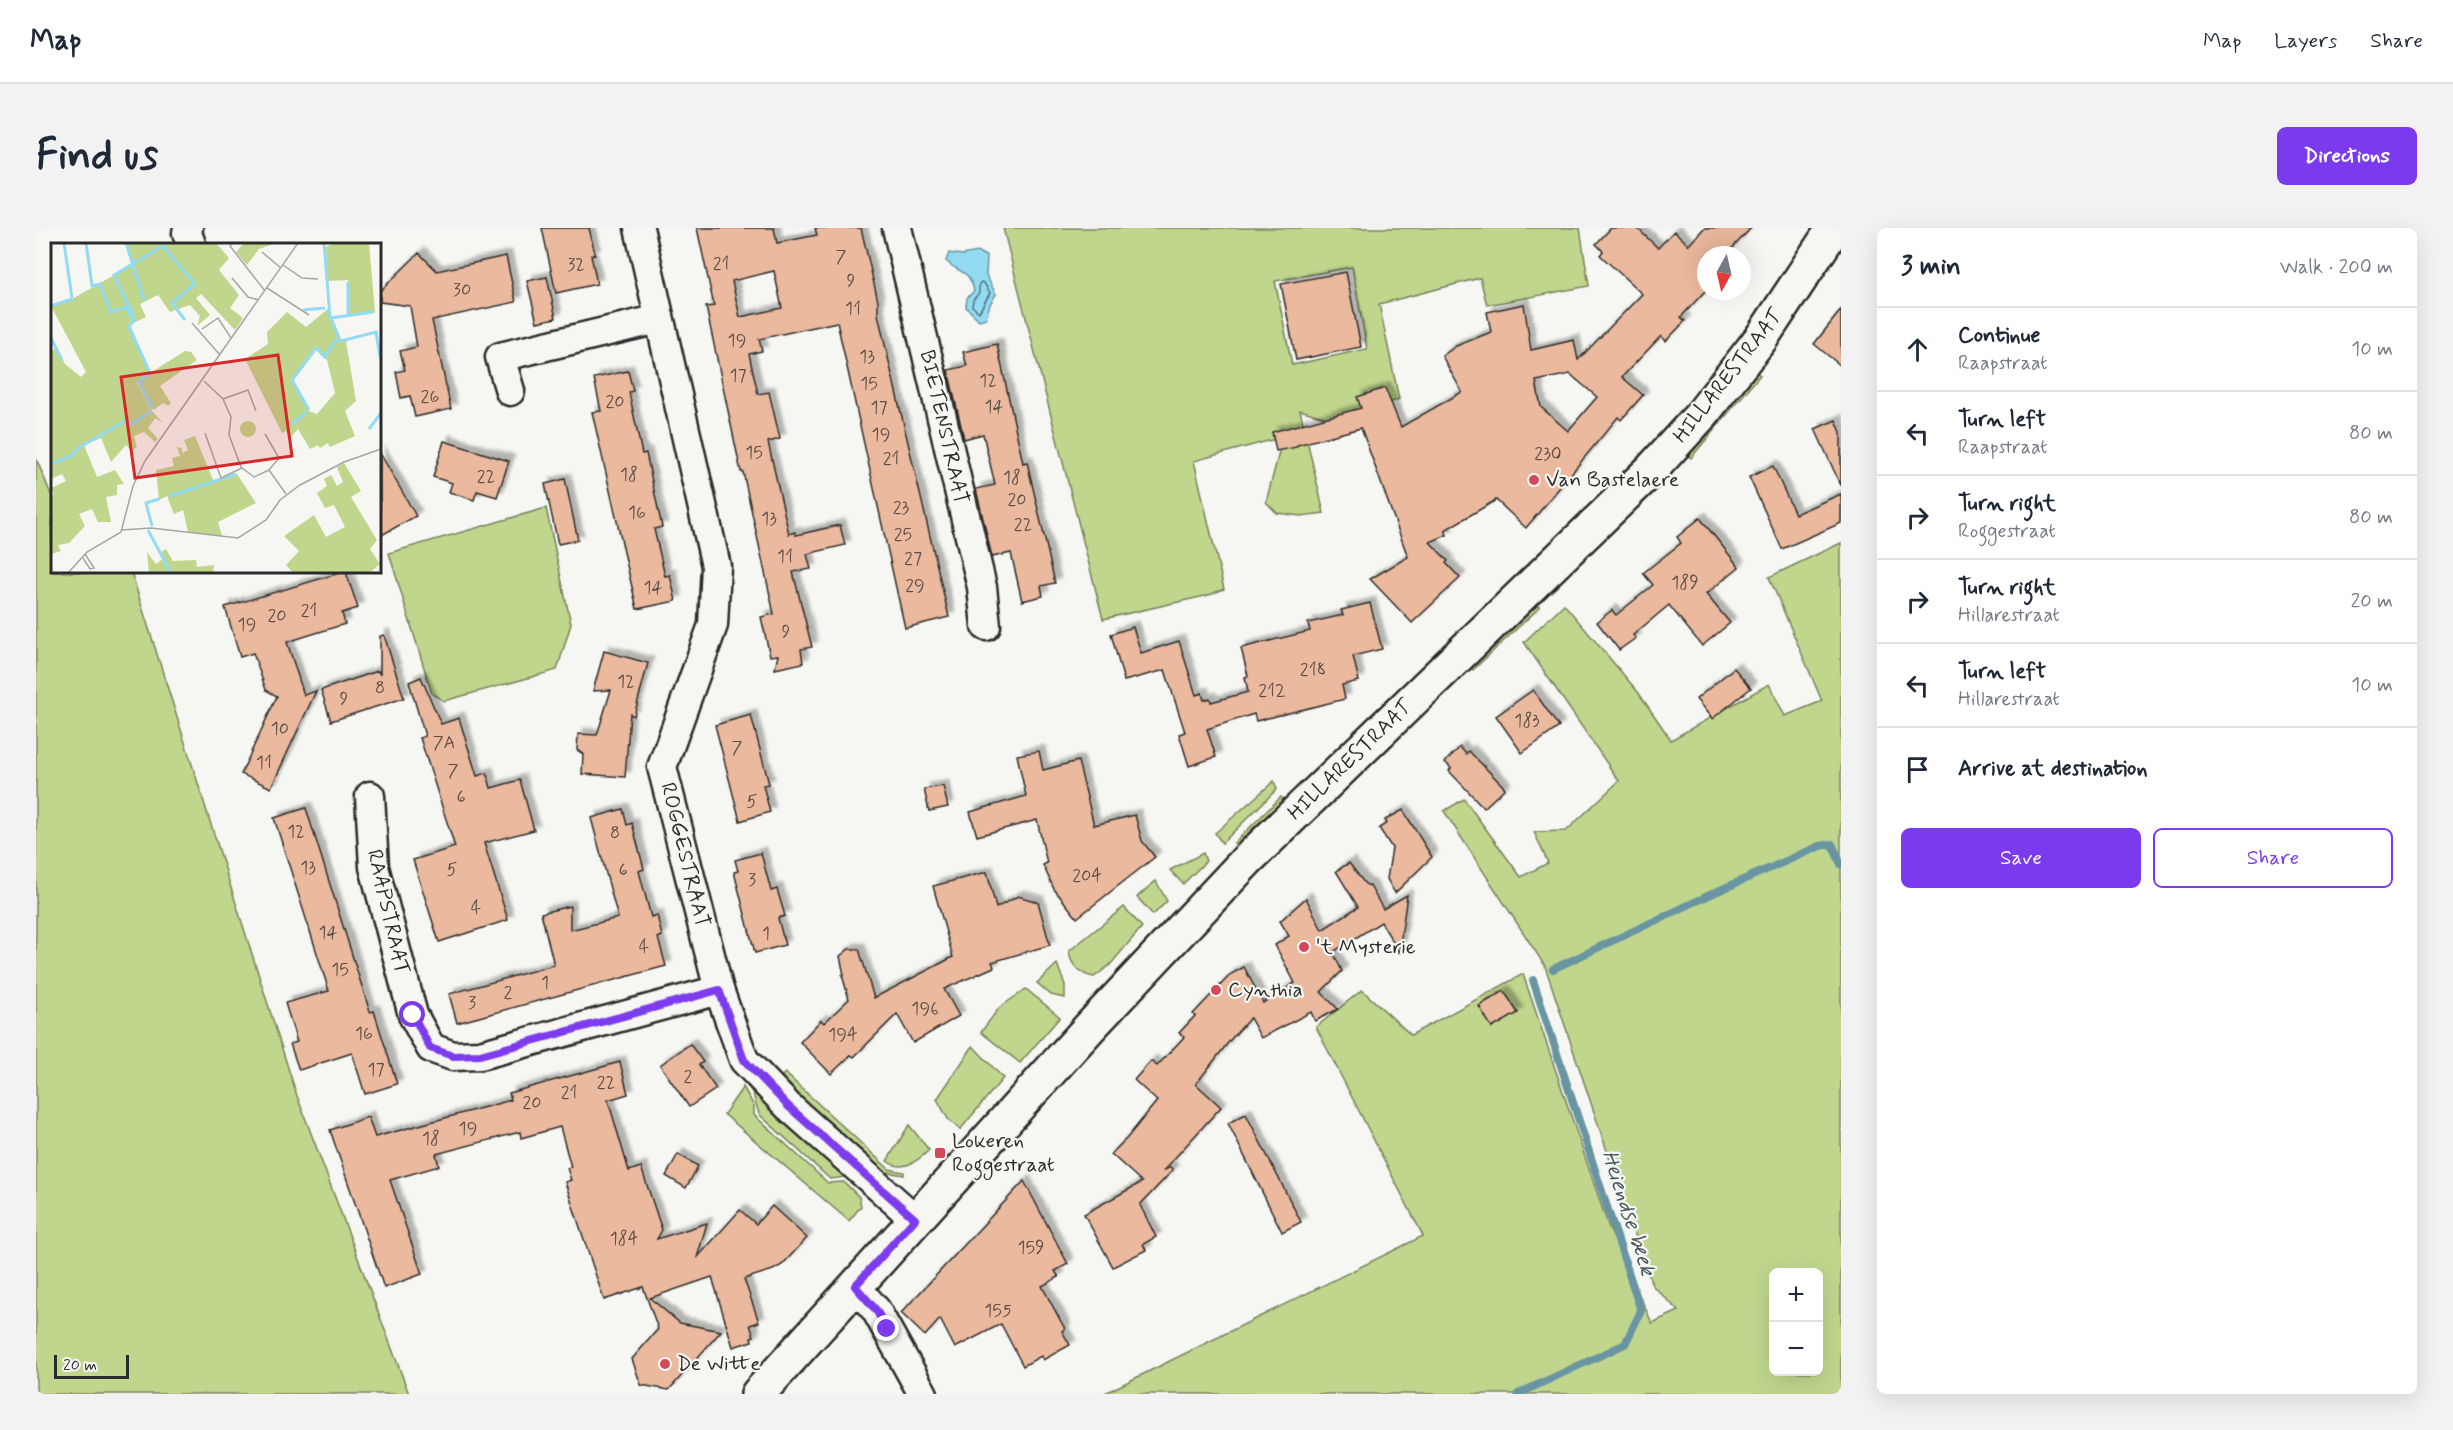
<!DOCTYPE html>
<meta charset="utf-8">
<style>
body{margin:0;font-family:Mynerve,sans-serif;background:#f2f2f3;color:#1f2937}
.controls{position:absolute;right:18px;bottom:18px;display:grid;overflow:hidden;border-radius:9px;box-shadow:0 6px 24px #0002}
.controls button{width:54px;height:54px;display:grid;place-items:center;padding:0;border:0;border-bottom:2px solid #e0e1e3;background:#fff;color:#1f2937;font:30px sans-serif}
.compass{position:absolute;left:1661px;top:18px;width:54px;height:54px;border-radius:50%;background:#fff;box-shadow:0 6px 24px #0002;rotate:188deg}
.scale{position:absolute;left:18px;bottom:15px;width:75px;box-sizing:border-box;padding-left:6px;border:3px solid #2b2b2b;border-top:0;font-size:16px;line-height:21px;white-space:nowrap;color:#2b2b2b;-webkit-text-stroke:4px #f6f6f2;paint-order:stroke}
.stop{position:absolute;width:18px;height:18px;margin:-14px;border:4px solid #7c3aed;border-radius:50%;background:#fff}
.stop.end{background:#7c3aed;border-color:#fff;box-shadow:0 2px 6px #0008}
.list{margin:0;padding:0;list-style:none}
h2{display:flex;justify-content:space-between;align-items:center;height:78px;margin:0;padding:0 24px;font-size:26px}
h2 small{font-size:20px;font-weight:400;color:#747a83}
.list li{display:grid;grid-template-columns:39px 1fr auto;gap:18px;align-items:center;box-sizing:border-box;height:84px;padding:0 24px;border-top:2px solid #e0e1e3}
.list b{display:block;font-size:22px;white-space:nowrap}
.list p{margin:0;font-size:20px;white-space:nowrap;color:#747a83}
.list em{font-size:20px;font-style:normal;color:#747a83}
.actions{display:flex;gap:12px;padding:18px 24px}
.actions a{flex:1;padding:14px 0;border:2px solid #7c3aed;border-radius:9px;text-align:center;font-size:21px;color:#7c3aed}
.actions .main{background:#7c3aed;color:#fff}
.icon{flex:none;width:33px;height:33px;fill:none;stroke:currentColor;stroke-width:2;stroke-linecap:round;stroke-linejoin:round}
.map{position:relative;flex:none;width:1805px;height:1166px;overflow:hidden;border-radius:9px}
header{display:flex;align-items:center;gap:36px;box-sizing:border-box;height:84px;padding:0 30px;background:#fff;border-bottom:2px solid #e0e1e3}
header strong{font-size:28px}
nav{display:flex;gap:33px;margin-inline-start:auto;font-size:21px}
.intro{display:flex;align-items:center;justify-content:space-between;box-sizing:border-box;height:144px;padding:0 36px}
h1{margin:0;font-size:42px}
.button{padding:15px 27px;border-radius:9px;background:#7c3aed;color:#fff;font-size:21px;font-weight:700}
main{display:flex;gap:36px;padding:0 36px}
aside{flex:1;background:#fff;border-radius:9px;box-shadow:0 6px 24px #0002}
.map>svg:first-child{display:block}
</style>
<header>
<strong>Map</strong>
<nav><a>Map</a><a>Layers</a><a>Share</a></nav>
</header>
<div class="intro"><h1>Find us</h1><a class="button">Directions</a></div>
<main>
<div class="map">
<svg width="1805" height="1166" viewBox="0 0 1805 1166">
<defs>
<filter id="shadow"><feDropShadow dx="5.5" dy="-5.5" stdDeviation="1.5" flood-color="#0004"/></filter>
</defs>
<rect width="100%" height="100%" fill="#f6f6f2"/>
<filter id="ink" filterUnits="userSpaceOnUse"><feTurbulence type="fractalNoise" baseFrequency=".0167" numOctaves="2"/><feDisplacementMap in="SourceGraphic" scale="12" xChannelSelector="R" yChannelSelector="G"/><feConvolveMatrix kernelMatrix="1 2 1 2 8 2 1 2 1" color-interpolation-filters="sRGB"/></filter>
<g filter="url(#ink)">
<g fill="#c0d68c" stroke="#76805c" stroke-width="1.5" fill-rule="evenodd">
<path d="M967,0h577l9,58 -102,19 -7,-27 -101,26 20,95 -31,13 -34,8 -34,-10 24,103 -23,3 -24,-3 -11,-11 17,-65 -89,24 30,128 -15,6 -106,24zM1316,39l15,82 -75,16 -17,-84z"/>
<polygon points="1716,142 1724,147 1655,230 1647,224"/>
<polygon points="0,230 16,269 16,344 95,344 261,868 373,1166 0,1166"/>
<polygon points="510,280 535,396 521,442 408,473 396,466 353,325"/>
<path d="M1805,315v851h-738l320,-158 -107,-209 46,-37 49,45 112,-61 86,254 43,95 27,-12 -27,-26 -107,-319 -101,-155 20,-12 57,78 27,-14 -14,-31 32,-1 53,-50 -95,-139 40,-38 74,88 33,48 98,-56 16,32 37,-15 -53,-124zM1738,1044h44v100h-44z"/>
<polygon points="1497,372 1504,379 1437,442 1431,435"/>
<polygon points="1238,553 1241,561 1186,615 1179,605"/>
<polygon points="1245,569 1251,574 1204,621 1198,615"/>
<polygon points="1167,625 1170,633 1147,656 1134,642"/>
<polygon points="1120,653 1131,673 1117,687 1101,669"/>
<path d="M1088,679l18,20 -32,38 -16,12c-13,-2 -24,-12 -25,-26z"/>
<polygon points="1021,736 1029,757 1029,770 1015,767 1001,755"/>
<polygon points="990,761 1024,789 984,835 945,804 963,780"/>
<polygon points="937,818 967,850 924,902 912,891 901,871"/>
<polygon points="693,819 815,953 809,949 794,951 723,886 717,866 689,821"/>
<polygon points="749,845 853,941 868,944 868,947 846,943 834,934 743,851"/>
<polygon points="707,859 718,878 718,887 792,955 808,954 823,969 825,978 813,993 688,886"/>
<path d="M873,897l20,25c-11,11 -27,23 -42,11z"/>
</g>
<path fill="#92dbf3" stroke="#6995a3" stroke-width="1.5" d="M942,24l9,5 -1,18 10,19 -6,10 -4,14 -7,2 -13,-13 1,-9 7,-7c-5,-23 -15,-17 -28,-30l3,-8 13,2z"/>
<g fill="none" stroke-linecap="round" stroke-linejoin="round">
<polygon stroke="#54717b" stroke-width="1.5" points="945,54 948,55 954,65 943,84 936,78 937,72 943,65 943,56"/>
<g stroke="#6995a3" stroke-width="8">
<polyline points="1517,741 1682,663 1784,618 1796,616 1805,636"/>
<polyline points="1482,1166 1589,1116 1605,1083 1497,752"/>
</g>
</g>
<g fill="#ebb99d" stroke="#2b2b2b" stroke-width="1.5" fill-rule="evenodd" filter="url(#shadow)">
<polygon points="506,0 553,0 559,26 555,27 561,56 520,65"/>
<path d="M661,0h77l3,15 40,-8 -2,-7h46l17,73v13l8,35 63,268 -44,11 -68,-306 -78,17 3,12 -13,3 9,40 11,-2 11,47 -12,3 21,92 6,-2 1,3 44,-10 5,20 -38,9 4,15 -18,3 19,75 -11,2 2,14 -28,6 3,-14 -8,1 -9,-39 13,-3 -31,-142h-2l-35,-165 8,-1zM738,43l8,37 -42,9 -8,-36z"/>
<path d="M1575,0h26l21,20 16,-17 15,14 15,-17h47l-25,27h-20v35l-25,27 4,4 -19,20 -5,-5 -39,41 21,18 -22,25 -3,-3 -92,111 -30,-28 -51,30 2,5 -17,7 18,19 -2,2 14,15 -48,45 -42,-44 38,-22 -47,-129 -64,17v2l-21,4 -4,-19 89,-24 -4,-11 28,-9 16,39 61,-35 -20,-36 14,-10 35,-14 -4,-20 37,-8 7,46 43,-10 4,20 64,-66 -42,-39 3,-4 -7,-7zM1534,146l27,23 -29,34 -27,-24 -5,-26z"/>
<polygon points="383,25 401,43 470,28 480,74 396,92 415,181 379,189 374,168 365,170 360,144 369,142 364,123 381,119 374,78 344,74 344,63"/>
<polygon points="1310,44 1325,119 1260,132 1245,56"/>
<polygon points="511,49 520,90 501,94 491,53"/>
<polygon points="1805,82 1805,138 1778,116"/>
<polygon points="961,116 987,235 991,234 1019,355 1005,358 1007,368 986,373 975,325 956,329 940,261 959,257 947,206 928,211 912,142 931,138 927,124"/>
<polygon points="592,143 597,163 593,164 606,226 610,225 626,299 618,301 629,348 634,347 640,373 601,381 556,184 565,183 558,150"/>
<polygon points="1800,192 1805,204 1805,258 1779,201"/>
<polygon points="408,213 473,233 461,269 441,263 438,272 413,264 416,255 397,249"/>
<polygon points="344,225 380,288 344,308"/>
<polygon points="1737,238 1759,286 1805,266 1805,295 1746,321 1713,249"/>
<polygon points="529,251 542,312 522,316 509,256"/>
<polygon points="1664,290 1703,339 1670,366 1694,395 1666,418 1633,377 1597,407 1600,410 1583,422 1561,394 1576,382 1580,387 1617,357 1607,345 1645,315 1641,309"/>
<polygon points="307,344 310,344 322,380 306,385 309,396 251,414 268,467 280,463 235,560 205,546 241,468 230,462 217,425 204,429 189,379"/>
<polygon points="1334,375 1346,421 1317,428 1323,453 1306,457 1309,471 1220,493 1218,486 1171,501 1180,529 1153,538 1143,506 1149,504 1129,442 1088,453 1075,406 1097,399 1105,425 1143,413 1160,467 1166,465 1168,472 1174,470 1175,474 1212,464 1209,449 1212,448 1205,420 1274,403 1272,395 1307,387 1305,382"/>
<polygon points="348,407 368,470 295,493 285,462 342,443 344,447 344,408"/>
<polygon points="568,423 612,435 598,488 594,486 589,549 546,546 547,526 541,522 542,506 561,507 575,462 557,463"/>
<polygon points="1698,440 1715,460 1676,491 1660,471"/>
<polygon points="385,449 405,496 423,490 441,548 451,545 455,560 484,552 498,602 448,615 472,692 403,714 377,632 419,619 384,510 389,508 373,454"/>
<polygon points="1497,462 1523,499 1486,525 1460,488"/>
<polygon points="715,487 733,556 727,557 734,584 704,593 679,497"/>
<polygon points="1424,519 1430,526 1433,523 1469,560 1448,580 1413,543 1415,540 1409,534"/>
<polygon points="1003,523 1007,542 1042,533 1058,597 1099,587 1106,613 1119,629 1041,690 1018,661 1007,637 1011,635 1001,592 941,608 934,584 990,568 981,527"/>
<polygon points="907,558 912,579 893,583 888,561"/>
<polygon points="270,580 334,784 338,783 361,856 329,866 316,825 263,842 254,816 261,814 249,775 293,763 238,590"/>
<polygon points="587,581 591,597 596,595 608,641 603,643 615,689 621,687 626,708 622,710 630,738 421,795 413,766 518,737 505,685 534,678 534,702 582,690 555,590"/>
<polygon points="1367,582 1396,629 1359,665 1351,651 1356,620 1343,600 1351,595 1349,592"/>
<polygon points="725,625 735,663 741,661 749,688 742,690 749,717 719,725 698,644 702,643 699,632"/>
<polygon points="1313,635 1329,656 1334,658 1347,681 1371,667 1363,724 1345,694 1297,724 1306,743 1285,764 1302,781 1279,793 1275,784 1225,810 1214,790 1195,811 1160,856 1185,879 1127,943 1134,939 1137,942 1104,977 1120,1009 1107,1016 1110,1022 1077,1039 1048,986 1106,954 1075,926 1091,910 1121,873 1098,852 1115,833 1121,838 1148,809 1143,805 1159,788 1157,786 1195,746 1208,739 1227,775 1259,755 1239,717 1253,708 1244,693 1270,670 1286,702 1322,679 1300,643"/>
<polygon points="951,644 960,680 982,668 1002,674 1014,717 956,734 958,739 908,761 923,788 877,815 861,786 818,829 815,827 795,846 764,814 785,792 788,795 813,771 806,747 808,747 804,728 813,721 823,721 838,770 917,729 897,658"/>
<polygon points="1468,763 1482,785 1456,800 1443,778"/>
<polygon points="654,816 667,834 663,837 680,861 653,879 624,837"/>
<polygon points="584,834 592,866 572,872 593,943 605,939 626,1002 621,1011 671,995 661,1030 704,982 720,996 736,978 771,1010 746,1037 737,1042 708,1051 723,1094 714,1097 718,1108 715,1109 716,1113 697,1119 676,1049 614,1070 644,1095 685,1103 633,1162 605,1157 596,1131 622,1101 607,1059 568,1072 529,954 535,952 531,940 535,939 524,899 485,910 484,904 400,926 403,938 354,952 386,1046 348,1060 294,902 332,889 339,909 475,872 473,865"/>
<polygon points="1210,886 1265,994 1246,1004 1192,895"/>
<polygon points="642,926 662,938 650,960 630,948"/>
<polygon points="988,953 1032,1036 1019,1043 1023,1049 1006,1058 1029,1101 1026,1103 1034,1117 1007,1132 1005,1128 987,1138 965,1096 919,1120 904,1091 889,1108 865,1085"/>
</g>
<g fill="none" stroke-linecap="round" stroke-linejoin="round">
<g stroke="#2b2b2b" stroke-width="33">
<g id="minor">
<polyline points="152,0 151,5 155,16"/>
<polyline points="603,0 680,338 677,397 626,539 683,762 708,832 752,878 879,991"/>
<polyline points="861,0 946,359 950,398"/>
<polyline points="474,163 464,129 623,91"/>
<polyline points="334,568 338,639 377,787 395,820 417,828 444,827 683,762"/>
<polyline points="819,1058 840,1082 887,1166"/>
</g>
</g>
<g stroke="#2b2b2b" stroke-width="38">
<polyline id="major" points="722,1166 1054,799 1211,632 1614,243 1666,186 1726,109 1798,0"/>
</g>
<use href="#minor" stroke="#f6f6f2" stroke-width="28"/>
<use href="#major" stroke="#f6f6f2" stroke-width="33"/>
</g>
</g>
<g fill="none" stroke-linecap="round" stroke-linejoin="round" filter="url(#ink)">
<polyline stroke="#7c3aed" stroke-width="8" points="377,787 394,820 417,828 444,827 683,762 708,832 752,878 879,991 819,1058 840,1082 851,1101"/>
</g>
<g fill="#d1495b" stroke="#f6f6f2" stroke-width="2">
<circle cx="1498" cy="252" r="6"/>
<circle cx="1268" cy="719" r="6"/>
<circle cx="1180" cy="762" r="6"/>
<rect x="898" y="919" width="12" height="12" rx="3"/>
<circle cx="629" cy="1136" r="6"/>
</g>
<g text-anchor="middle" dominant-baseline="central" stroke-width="4.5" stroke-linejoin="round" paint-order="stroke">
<g font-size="18" fill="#5b4e48">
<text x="805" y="29">7</text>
<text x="685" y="36">21</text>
<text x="540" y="37">32</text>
<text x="815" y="53">9</text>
<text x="426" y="62">30</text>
<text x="817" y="81">11</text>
<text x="701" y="113">19</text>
<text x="831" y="129">13</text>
<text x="702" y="148">17</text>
<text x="952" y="153">12</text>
<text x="833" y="156">15</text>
<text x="394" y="169">26</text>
<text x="579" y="174">20</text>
<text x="958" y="179">14</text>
<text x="843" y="180">17</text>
<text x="845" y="207">19</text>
<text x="718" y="225">15</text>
<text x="1512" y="226">230</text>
<text x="855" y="231">21</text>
<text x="593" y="247">18</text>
<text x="450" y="249">22</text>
<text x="976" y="250">18</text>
<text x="981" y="272">20</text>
<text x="865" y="280">23</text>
<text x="601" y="285">16</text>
<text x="733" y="291">13</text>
<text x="987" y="297">22</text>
<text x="867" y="307">25</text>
<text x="749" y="329">11</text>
<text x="877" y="331">27</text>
<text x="1649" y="355">189</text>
<text x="879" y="358">29</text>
<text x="617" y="360">14</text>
<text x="273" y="383">21</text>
<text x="241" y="388">20</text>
<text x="211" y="397">19</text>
<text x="750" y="404">9</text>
<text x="1277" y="442">218</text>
<text x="590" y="454">12</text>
<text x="344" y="460">8</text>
<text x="1236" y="463">212</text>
<text x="308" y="471">9</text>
<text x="1491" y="493">183</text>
<text x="244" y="501">10</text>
<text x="408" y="515">7A</text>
<text x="701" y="520">7</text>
<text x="228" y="535">11</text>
<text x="417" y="543">7</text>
<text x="425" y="569">6</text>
<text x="716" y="574">5</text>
<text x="260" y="604">12</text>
<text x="579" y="605">8</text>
<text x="272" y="640">13</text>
<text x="416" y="642">5</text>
<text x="587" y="642">6</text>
<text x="1051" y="648">204</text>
<text x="716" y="652">3</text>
<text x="440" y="680">4</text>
<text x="292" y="705">14</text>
<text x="730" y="706">1</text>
<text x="608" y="719">4</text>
<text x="304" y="742">15</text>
<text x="509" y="755">1</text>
<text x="472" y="765">2</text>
<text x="436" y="775">3</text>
<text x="889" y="781">196</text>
<text x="328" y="806">16</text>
<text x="807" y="807">194</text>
<text x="340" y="842">17</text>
<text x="652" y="849">2</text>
<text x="570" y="855">22</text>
<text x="533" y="865">21</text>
<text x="496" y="875">20</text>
<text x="432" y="901">19</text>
<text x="395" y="911">18</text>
<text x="588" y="1011">184</text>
<text x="995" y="1020">159</text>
<text x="962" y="1083">155</text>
</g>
<g font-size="21" fill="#2b2b2b" stroke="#f6f6f2">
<text transform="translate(1692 148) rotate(-52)">HILLARESTRAAT</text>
<text transform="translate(908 199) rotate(77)">BIETENSTRAAT</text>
<text transform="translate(1314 532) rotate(-44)">HILLARESTRAAT</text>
<text transform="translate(649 627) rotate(76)">ROGGESTRAAT</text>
<text transform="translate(352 684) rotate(77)">RAAPSTRAAT</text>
</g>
<g font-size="21" fill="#2b2b2b" stroke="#f6f6f2" text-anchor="start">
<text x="1510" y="252">Van Bastelaere</text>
<text x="1280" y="719">'t Mysterie</text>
<text x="1192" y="762">Cynthia</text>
<text x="916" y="913">Lokeren<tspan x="916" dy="24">Roggestraat</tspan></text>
<text x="641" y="1136">De Witte</text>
</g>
<g font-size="22" font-style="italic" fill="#45575d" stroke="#f6f6f2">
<text transform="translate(1592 985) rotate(72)">Heiendse beek</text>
</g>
</g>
<g transform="translate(15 15)">
<rect width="330" height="330" fill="#f6f6f2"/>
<path d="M76,0h89l13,15 -10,12 20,25 -9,13 13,10 -8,12 -34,-36 -5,4 14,17 -13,11 3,-10 -10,-11 -20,7 -12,-17 -18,9 6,13 -17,8 21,48 35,-22 6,1 6,8 -37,26 11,17 -3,3 -5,-3 -9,7 -15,-29 -2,1 15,29 11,12 -8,-5 -7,10 10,11 -3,3 -11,-10 -10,4 3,11 -6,4 -5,-6 -15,17 -10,-24 -17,7 13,32 18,-7 9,14 -7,1v10l-11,2 5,25h-13l-6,-13 -13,5 6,12 -16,17 -11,2 3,6 -10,3v-58l3,-2 -3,-6 15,-7 -4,-7 -11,5v-128l6,-3 8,16 16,13 5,-5 -35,-66 21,-7 60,-34zM193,0h32l-17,6 -12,16 -11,-13zM284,0h34l6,70 -27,3v-36l-21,1 -1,-34zM278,65l11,33h6l10,60 -11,10 10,25 -25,11 -2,-4 -8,5 -2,-3 -8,4 -12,-20 -8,9 -4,-7 -4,2 -37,-74 23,-15 -1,-12 20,-20 19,15zM266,106l10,11 8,33 -18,21 -8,-3 -16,-30zM189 186a8 8 0 1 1 16 0a8 8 0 1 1-16 0ZM144,193l19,46 23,-8 19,29 -38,19 4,14 -34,-4 -5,-22 -9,4 -7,-18 -8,4 -3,-30 18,-4 -2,-8 8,-2 -3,-9 5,1v5l6,-3 -4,-10zM293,220l17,28 -10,6 26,43 -7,9 10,15 -11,9h-76l-7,-8 13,-14 -15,-15 30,-21 12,22 19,-10 -11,-22 -9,3 -8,-15 10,-7 -3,-7 7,-4 6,11 6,-4 -6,-15zM115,306l7,12 23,-1 1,7 17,-2 -1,8h-64l-2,-21 9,12 7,-5 -3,-6z" fill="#c0d68c" fill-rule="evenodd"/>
<path fill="none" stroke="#92dbf3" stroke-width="3" d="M13,0l8,55M35,0l6,43 8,-2 11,28 15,-5 8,14 -5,5 21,47 -11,9 14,27M75,0l18,57M273,0l6,74M297,39v32M0,63l21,-7M252,67l22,-2M83,74l-20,-42 49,-29 32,38 -23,19 13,17M0,95l11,22M290,98l35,-9 4,25M258,167l-17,-30 24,-32 9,9 10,-16 5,-1 -9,-22 42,-6M241,181l15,-12M318,186l12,-16M0,221l20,-8 9,-9 45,-26 5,4 21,-14M119,253l66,-22M101,283l-6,-23 13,-4M97,287l23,43"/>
<path fill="none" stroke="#a5a5a2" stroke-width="1.5" d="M182,0l-3,3 35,45M211,9l19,16M232,22l19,13 16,1M181,35l16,19 11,3M216,45l42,27M141,80l28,32M151,86l16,-11 13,20M153,138l19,18 8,18 -2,18 12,32 13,10 15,-7 17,24M172,156l25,-9 8,21M154,190l16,45 21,-10M214,191l14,24 -10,12M71,287l29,-2 87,10 28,-18 14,-20 20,-15 44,-23 37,-13M32,315l7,11 4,-1 -9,-14M17,330l19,-21 34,-20 12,-46 12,-25 153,-218"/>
<path fill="#d62828" fill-opacity="0.15" stroke="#d62828" stroke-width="3" d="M227,112l14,101 -157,22 -14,-101z"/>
<rect width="330" height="330" fill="none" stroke="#2b2b2b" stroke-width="3"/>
</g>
</svg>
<div class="controls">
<button>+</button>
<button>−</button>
</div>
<svg class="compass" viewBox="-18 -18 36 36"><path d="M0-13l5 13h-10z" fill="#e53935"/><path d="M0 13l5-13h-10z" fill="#747a83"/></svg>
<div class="scale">20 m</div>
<div class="stop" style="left:377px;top:787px"></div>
<div class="stop end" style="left:851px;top:1101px"></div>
</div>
<aside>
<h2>3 min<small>Walk · 200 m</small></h2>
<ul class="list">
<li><svg class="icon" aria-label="ahead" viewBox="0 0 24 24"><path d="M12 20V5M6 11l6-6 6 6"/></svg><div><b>Continue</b><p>Raapstraat</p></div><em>10 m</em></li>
<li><svg class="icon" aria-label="left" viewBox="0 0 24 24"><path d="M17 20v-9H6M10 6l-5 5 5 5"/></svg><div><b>Turn left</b><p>Raapstraat</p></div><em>80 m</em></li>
<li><svg class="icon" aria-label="right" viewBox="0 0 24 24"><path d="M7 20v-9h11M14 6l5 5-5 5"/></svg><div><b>Turn right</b><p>Roggestraat</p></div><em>80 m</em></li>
<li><svg class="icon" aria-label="right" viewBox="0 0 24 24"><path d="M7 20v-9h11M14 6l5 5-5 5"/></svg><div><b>Turn right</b><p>Hillarestraat</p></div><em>20 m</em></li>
<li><svg class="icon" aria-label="left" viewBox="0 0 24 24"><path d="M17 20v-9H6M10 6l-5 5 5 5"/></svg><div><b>Turn left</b><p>Hillarestraat</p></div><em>10 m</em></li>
<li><svg class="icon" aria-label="arrive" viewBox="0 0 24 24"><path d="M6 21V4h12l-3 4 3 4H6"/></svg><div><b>Arrive at destination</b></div></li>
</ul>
<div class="actions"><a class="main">Save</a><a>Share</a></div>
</aside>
</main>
